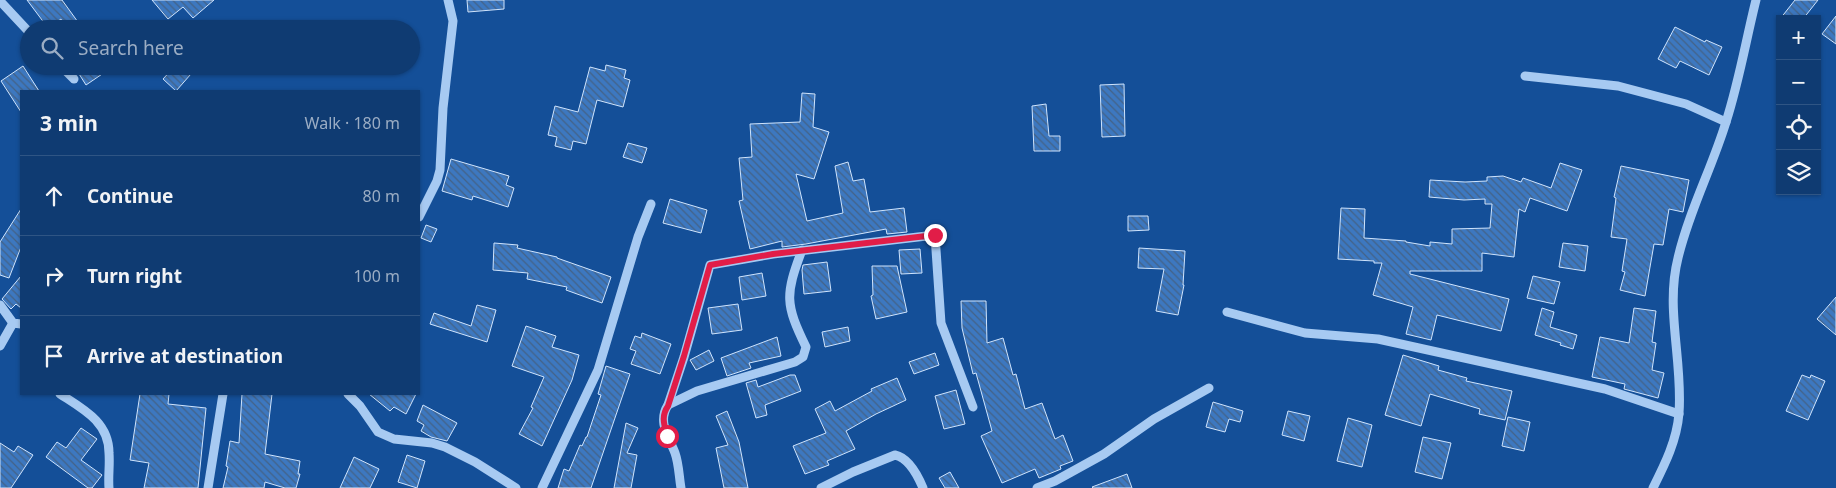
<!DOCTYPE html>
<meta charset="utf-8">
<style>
body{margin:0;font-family:"Noto Sans",sans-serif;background:#1d467a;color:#f1f3f6}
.controls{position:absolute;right:15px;top:15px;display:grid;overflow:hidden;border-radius:0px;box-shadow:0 1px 4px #0004}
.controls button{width:45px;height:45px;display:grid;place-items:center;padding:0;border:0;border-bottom:1px solid #2f5584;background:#0f3b72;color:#f1f3f6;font:25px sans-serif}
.stop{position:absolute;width:15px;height:15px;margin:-11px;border:4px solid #e11d48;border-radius:50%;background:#fff}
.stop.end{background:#e11d48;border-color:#fff;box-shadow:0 1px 5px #0008}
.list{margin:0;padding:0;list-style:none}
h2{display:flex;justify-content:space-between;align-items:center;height:65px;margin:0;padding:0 20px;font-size:21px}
h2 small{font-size:16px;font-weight:400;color:#9badc4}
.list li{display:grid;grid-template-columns:32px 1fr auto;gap:15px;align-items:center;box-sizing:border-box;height:80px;padding:0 20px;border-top:1px solid #2f5584}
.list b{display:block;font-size:19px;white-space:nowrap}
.list em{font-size:16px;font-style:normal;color:#9badc4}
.icon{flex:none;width:28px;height:28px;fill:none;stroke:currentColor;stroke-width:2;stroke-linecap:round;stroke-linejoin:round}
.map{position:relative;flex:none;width:1836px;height:488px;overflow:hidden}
.search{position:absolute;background:#0f3b72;box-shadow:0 1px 4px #0004;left:20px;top:20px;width:400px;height:55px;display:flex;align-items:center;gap:12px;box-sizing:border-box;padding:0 18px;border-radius:28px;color:#9badc4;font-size:19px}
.panel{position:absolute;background:#0f3b72;box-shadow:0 1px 4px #0004;left:20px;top:90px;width:400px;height:305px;border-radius:0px}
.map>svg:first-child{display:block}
</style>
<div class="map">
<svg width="1836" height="488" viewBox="0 0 1836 488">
<defs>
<pattern id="building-back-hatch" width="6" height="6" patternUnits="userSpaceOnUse" patternTransform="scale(1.25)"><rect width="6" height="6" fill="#3d78c0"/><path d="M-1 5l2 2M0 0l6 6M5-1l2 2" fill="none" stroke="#446286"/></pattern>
</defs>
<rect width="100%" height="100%" fill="#144f98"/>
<g fill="url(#building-back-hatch)" stroke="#cfe4fd">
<polygon points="27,0 62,0 83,29 66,29 61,19 48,28"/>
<polygon points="152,0 214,0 193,18 183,7 168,19"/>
<polygon points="467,0 504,0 504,9 468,12"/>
<polygon points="1795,0 1818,0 1803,19 1780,19"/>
<polygon points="1836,16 1836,44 1822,34"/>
<polygon points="1675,27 1705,42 1706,40 1722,47 1709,75 1680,61 1676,68 1658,59"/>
<polygon points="606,65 626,70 624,78 630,80 623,107 597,100 586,144 573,141 571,150 555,146 557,137 548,135 555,106 578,112 590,67 605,71"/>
<polygon points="23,66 39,91 21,91 21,112 1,81"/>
<polygon points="74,66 114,66 86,85"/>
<polygon points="175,66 198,66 176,91 163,79"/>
<polygon points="1124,84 1125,136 1102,137 1100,85"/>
<polygon points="802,93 815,94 813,127 829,132 814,179 796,174 807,221 843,213 835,166 848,162 853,181 864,179 870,212 904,208 907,232 887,234 886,229 806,244 782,247 782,241 750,249 739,201 743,200 739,158 752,157 750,124 800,122"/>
<polygon points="1046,104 1049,136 1060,136 1060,151 1034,151 1032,106"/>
<polygon points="628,143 647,148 642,163 623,157"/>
<polygon points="451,159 509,176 506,185 514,188 508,207 473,196 472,200 442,191"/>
<polygon points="1560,163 1582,170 1567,211 1530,198 1525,212 1519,209 1514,257 1482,253 1482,271 1410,271 1410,274 1509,299 1501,331 1437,315 1431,340 1406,334 1413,307 1373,295 1382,263 1374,263 1374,261 1338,259 1341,208 1365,209 1364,238 1406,241 1406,242 1430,246 1430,242 1452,244 1452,229 1490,228 1492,204 1485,204 1485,199 1464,200 1429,197 1430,180 1465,182 1487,181 1487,177 1503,176 1521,182 1523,178 1551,188"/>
<polygon points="1621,166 1689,180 1683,212 1669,209 1663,245 1654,244 1645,296 1620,290 1625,272 1622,271 1627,239 1611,237 1616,198 1614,197"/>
<polygon points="670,199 707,210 701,233 663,223"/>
<polygon points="21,209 21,247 9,278 0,275 0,242"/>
<polygon points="1128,216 1148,216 1149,230 1128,231"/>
<polygon points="426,225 437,229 431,242 421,238"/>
<polygon points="494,243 518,245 517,248 557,257 557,258 611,277 602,303 566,290 567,287 527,279 528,273 493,270"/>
<polygon points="1563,243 1588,246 1585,271 1559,267"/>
<polygon points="1139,248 1185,251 1183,285 1184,285 1178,315 1156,311 1164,269 1138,268"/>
<polygon points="920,249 922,273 901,274 899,250"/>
<polygon points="827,262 831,291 804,294 802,270 803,265"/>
<polygon points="872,266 897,266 907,312 876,319 871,296 873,295"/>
<polygon points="762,273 766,296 742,300 739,277"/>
<polygon points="21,276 21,308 16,304 11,309 2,299"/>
<polygon points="1533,276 1560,282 1554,304 1527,298"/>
<polygon points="1836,297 1836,335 1817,319"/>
<polygon points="961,301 986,301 987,343 1003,338 1013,375 1016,374 1025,409 1042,403 1055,439 1063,435 1073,461 1060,466 1061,469 1039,478 1035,469 1002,483 981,436 992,431 976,373 973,374 962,328"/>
<polygon points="738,304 742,330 712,334 708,308"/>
<polygon points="477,305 496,310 487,342 430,324 434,313 471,326"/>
<polygon points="1542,308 1554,312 1550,327 1577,335 1573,349 1560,345 1561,343 1535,335"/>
<polygon points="1634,308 1656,311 1652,342 1656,343 1652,370 1664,373 1658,398 1624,389 1625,384 1592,377 1600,337 1629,343"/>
<polygon points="526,326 556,336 552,347 579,355 572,380 542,446 519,434 533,408 531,407 544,377 512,366"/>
<polygon points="848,327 850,341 825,347 822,332"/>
<polygon points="642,333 671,344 660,374 631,364 636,351 630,349 635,336 641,338"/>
<polygon points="777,337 781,356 749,363 751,368 727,376 721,358"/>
<polygon points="709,350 714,361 696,370 690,360"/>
<polygon points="935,353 939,365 914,374 909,362"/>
<polygon points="1403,355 1439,366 1438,370 1467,378 1466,381 1512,391 1505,420 1479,414 1480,409 1430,394 1421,426 1385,415"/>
<polygon points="606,366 630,374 591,488 558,488 564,469 569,471 580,445 582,446 586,437 587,437 601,395 598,394"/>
<polygon points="790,375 795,375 801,391 765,405 767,415 756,418 746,383 756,380 758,387"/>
<polygon points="1802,375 1810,378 1811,375 1825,381 1808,420 1786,411"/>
<polygon points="897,378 906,400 876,414 846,431 855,449 827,461 829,465 805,474 793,446 826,433 815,409 830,401 835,411 872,391 871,389"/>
<polygon points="956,390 965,424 944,429 935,396"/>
<polygon points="140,394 169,394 168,404 206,408 198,488 144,488 149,463 130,460"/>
<polygon points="242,394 272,394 265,454 300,461 298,474 300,474 296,488 285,488 265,482 264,488 223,488 228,467 226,466 230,441 239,443"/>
<polygon points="369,394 416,394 406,414 394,407 390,411"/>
<polygon points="1213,402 1243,411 1240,422 1229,419 1225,432 1206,427"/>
<polygon points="423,405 457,423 447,441 431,437 421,431 424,425 417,421"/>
<polygon points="727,411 739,442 748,488 724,488 716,448 728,445 716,416"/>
<polygon points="1288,411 1310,416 1304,441 1282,435"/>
<polygon points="1508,417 1530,422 1524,451 1502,446"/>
<polygon points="1348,418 1372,425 1362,467 1337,461"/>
<polygon points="626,423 638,428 627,453 637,455 631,488 614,488"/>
<polygon points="81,428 97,439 81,460 102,475 92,488 88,488 46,457 57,442 66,448"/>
<polygon points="1423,437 1451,443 1442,479 1415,472"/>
<polygon points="0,443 14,452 18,446 33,455 11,488 0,488"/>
<polygon points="407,455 425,461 417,488 398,482"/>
<polygon points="354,457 379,469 370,488 340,488"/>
<polygon points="950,472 959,488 945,488 939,478"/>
<polygon points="1127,474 1132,488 1093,488 1092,487"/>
</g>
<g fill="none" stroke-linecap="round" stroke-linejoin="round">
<g stroke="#a7caf2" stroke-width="9">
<polyline points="0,1 29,32"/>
<polyline points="61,66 74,79"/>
<polyline points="1525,76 1618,86 1686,104 1726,122"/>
<polyline points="419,217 437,181 440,170 443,108 453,21 448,0"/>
<polyline points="0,305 13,323 21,324"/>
<polyline points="1227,312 1305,333 1378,339 1605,389 1679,414"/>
<polyline points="0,346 13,323"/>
<path d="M60,394c23,15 49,28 49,59 1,12 -1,23 0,35"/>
<polyline points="348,394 360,406 378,432 394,439 432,443 445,447 475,462 516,488"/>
<path d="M668,405l29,-14 98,-29 8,-5 3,-10c-21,-43 -21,-52 -4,-97"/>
<polyline points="208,488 223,394"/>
<polyline points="542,488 598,370 638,237 651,204"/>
<path d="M681,488c-2,-11 -2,-24 -6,-35 -6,-16 -18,-31 -7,-48l16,-48 26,-92 63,-11 162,-19 6,88 32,84"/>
<path d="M821,488l32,-16 42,-17c14,3 23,21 28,33"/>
<polyline points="1037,488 1055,481 1104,454 1154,419 1209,388"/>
<path d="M1653,488c12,-24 24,-48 26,-75 4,-52 -14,-104 -1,-155 11,-47 34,-90 48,-136 13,-40 20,-82 30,-122"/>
</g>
</g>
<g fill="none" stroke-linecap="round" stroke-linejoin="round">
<path stroke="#e11d48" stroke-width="6" d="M667,436c-3,-12 -6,-20 1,-30l16,-50 26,-91 63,-11 162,-19"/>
</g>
</svg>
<div class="controls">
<button>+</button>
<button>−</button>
<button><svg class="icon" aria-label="locate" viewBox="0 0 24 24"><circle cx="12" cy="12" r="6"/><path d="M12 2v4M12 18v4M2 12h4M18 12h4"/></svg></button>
<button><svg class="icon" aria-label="layers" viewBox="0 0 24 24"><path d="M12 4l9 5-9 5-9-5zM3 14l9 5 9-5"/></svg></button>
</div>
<div class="stop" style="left:667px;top:436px"></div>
<div class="stop end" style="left:935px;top:235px"></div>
<div class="search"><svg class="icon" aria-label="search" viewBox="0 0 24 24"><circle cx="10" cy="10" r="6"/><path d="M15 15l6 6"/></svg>Search here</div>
<section class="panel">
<h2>3 min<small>Walk · 180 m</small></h2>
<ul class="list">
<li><svg class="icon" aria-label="ahead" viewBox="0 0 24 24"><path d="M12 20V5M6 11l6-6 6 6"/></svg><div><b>Continue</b></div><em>80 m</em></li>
<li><svg class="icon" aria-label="right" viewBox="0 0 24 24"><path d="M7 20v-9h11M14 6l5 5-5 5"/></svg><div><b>Turn right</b></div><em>100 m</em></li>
<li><svg class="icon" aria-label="arrive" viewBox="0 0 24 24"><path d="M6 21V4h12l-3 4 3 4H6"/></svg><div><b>Arrive at destination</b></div></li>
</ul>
</section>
</div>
